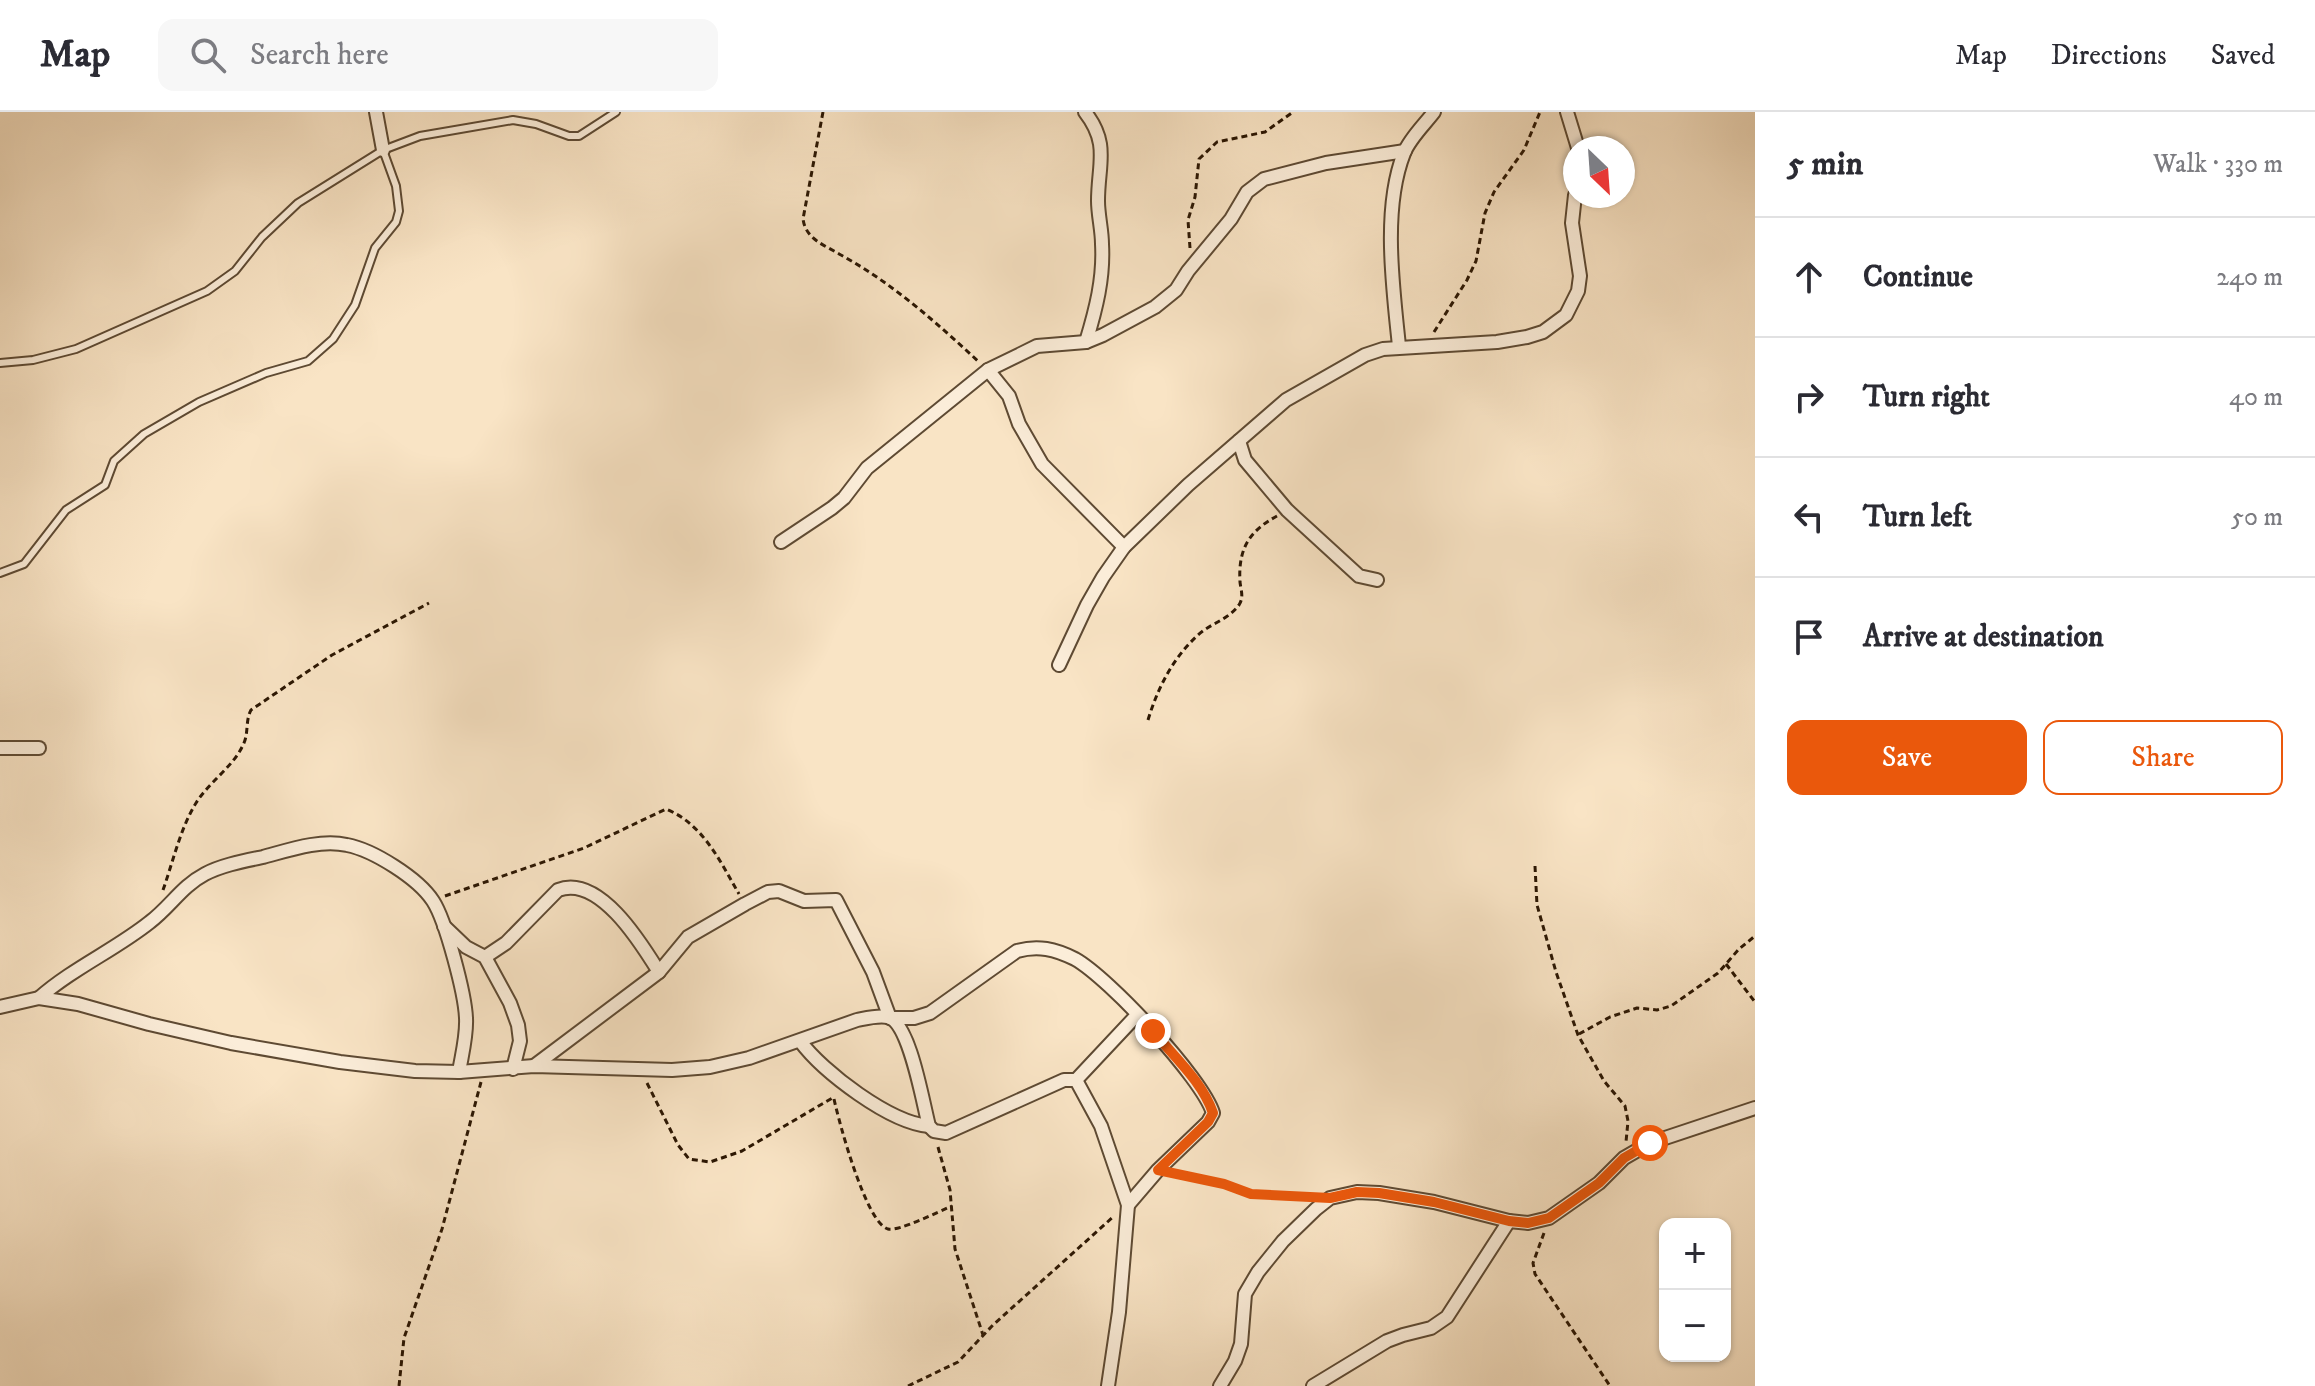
<!DOCTYPE html>
<meta charset="utf-8">
<style>
body{margin:0;font-family:"IM FELL DW Pica",serif;background:#f7f7f7;color:#2b2b33}
.controls{position:absolute;right:24px;bottom:24px;display:grid;overflow:hidden;border-radius:16px;box-shadow:0 2px 6px #0004}
.controls button{width:72px;height:72px;display:grid;place-items:center;padding:0;border:0;border-bottom:2px solid #e1e1e2;background:#fff;color:#2b2b33;font:40px sans-serif}
.compass{position:absolute;left:1563px;top:24px;width:72px;height:72px;border-radius:50%;background:#fff;box-shadow:0 2px 6px #0004;rotate:155deg}
.stop{position:absolute;width:24px;height:24px;margin:-18px;border:6px solid #ea580c;border-radius:50%;background:#fff}
.stop.end{background:#ea580c;border-color:#fff;box-shadow:0 2px 8px #0008}
.list{margin:0;padding:0;list-style:none}
h2{display:flex;justify-content:space-between;align-items:center;height:104px;margin:0;padding:0 32px;font-size:34px}
h2 small{font-size:26px;font-weight:400;color:#7c7c81}
.list li{display:grid;grid-template-columns:52px 1fr auto;gap:24px;align-items:center;box-sizing:border-box;height:120px;padding:0 32px;border-top:2px solid #e1e1e2}
.list b{display:block;font-size:30px;white-space:nowrap}
.list em{font-size:26px;font-style:normal;color:#7c7c81}
.actions{display:flex;gap:16px;padding:24px 32px}
.actions a{flex:1;padding:18px 0;border:2px solid #ea580c;border-radius:16px;text-align:center;font-size:28px;color:#ea580c}
.actions .main{background:#ea580c;color:#fff}
.icon{flex:none;width:44px;height:44px;fill:none;stroke:currentColor;stroke-width:2;stroke-linecap:round;stroke-linejoin:round}
.map{position:relative;flex:none;width:1755px;height:1274px;overflow:hidden}
header{display:flex;align-items:center;gap:48px;box-sizing:border-box;height:112px;padding:0 40px;background:#fff;border-bottom:2px solid #e1e1e2}
header strong{font-size:38px}
nav{display:flex;gap:44px;margin-inline-start:auto;font-size:28px}
.search{width:560px;height:72px;background:#f7f7f7;display:flex;align-items:center;gap:20px;box-sizing:border-box;padding:0 28px;border-radius:16px;color:#7c7c81;font-size:30px}
main{display:flex}
aside{flex:1;background:#fff}
.map>svg:first-child{display:block}
</style>
<header>
<strong>Map</strong>
<div class="search"><svg class="icon" aria-label="search" viewBox="0 0 24 24"><circle cx="10" cy="10" r="6"/><path d="M15 15l6 6"/></svg>Search here</div>
<nav><a>Map</a><a>Directions</a><a>Saved</a></nav>
</header>
<main>
<div class="map">
<svg width="1755" height="1274" viewBox="0 0 1755 1274">
<rect width="100%" height="100%" fill="#f9e4c5"/>
<filter id="stains"><feTurbulence type="fractalNoise" baseFrequency=".0025" numOctaves="4"/><feColorMatrix values="0 0 0 0 .2 0 0 0 0 .09 0 0 0 0 .02 0 0 0 .5 -.17"/></filter>
<radialGradient id="worn" r=".72"><stop offset=".6" stop-color="#630" stop-opacity="0"/><stop offset="1" stop-color="#630" stop-opacity=".3"/></radialGradient>
<g fill="none" stroke-linecap="round" stroke-linejoin="round">
<g stroke="#5e4a33" stroke-width="10">
<g id="service">
<polyline points="0,251 33,248 76,237 207,179 235,159 262,125 298,91 383,38 420,24 513,8 536,12 569,24 579,24 616,0"/>
<polyline points="0,461 24,452 66,398 105,373 114,349 144,322 199,290 266,261 308,249 333,227 355,193 375,136 396,110 399,99 396,74 383,38"/>
</g>
</g>
<g stroke="#5e4a33" stroke-width="16">
<g id="minor">
<polyline points="376,0 383,38"/>
<path d="M1085,0c25,32 13,52 13,89 0,14 4,29 4,43 2,34 -6,65 -16,98"/>
<polyline points="1567,0 1578,36"/>
<path d="M1399,234c-6,-59 -17,-137 5,-193 6,-15 21,-29 30,-41"/>
<polyline points="988,258 1009,284 1019,312 1042,352 1124,435"/>
<polyline points="1239,329 1245,348 1287,398 1359,464 1377,468"/>
<polyline points="781,430 832,396 844,386 867,356 988,258 1037,234 1086,230 1103,223 1155,195 1176,178 1188,159 1231,107 1247,80 1264,67 1326,51 1405,39"/>
<polyline points="1059,553 1087,493 1103,465 1124,435 1188,373 1286,288 1365,243 1383,237 1497,230 1527,225 1543,220 1566,203 1578,179 1580,164 1572,111 1575,83"/>
<polyline points="0,636 39,636"/>
<polyline points="444,814 466,835 485,845 510,891 518,913 520,929 513,957"/>
<path d="M485,845l21,-14 52,-53c41,-16 83,53 101,82"/>
<path d="M39,886c34,-30 76,-48 111,-76 20,-15 32,-36 55,-48 17,-9 39,-13 58,-17 26,-7 57,-18 84,-12 26,5 71,33 86,56 13,20 32,93 33,117 1,18 -4,36 -7,54"/>
<path d="M0,895l39,-9 39,6 71,20 82,19 109,19 75,9 44,1 75,-6 138,4 38,-3 39,-9 108,-38c10,-2 21,-5 31,-3 22,6 35,87 41,109l5,5 12,2 118,-53h12l25,46 27,79 -9,107 -11,74"/>
<path d="M800,929c23,31 90,82 129,85"/>
<path d="M534,954l125,-94 29,-35 57,-33 23,-12 11,-1 25,10 32,-1 37,72 17,46h24l16,-5 87,-62c21,-6 38,-2 58,8 34,19 127,119 138,154l-5,9 -50,48 -30,35"/>
<polyline points="1076,968 1137,903"/>
<polyline points="1220,1274 1235,1249 1241,1232 1245,1182 1258,1160 1283,1129 1316,1097 1330,1086 1357,1080 1379,1081 1434,1090 1509,1109 1528,1111 1549,1106 1599,1071 1624,1046 1650,1031 1755,996"/>
<polyline points="1313,1274 1387,1229 1403,1223 1431,1216 1447,1205 1509,1109"/>
</g>
</g>
<g stroke="#2b1602" stroke-width="3" stroke-dasharray="6 4" stroke-linecap="butt">
<path d="M823,0l-20,107c3,21 22,26 38,36 51,28 96,68 138,107"/>
<polyline points="1190,136 1188,108 1195,85 1199,47 1217,30 1265,20 1293,0"/>
<polyline points="1434,220 1467,168 1476,149 1485,101 1494,80 1524,38 1540,0"/>
<path d="M1148,608c10,-33 25,-62 50,-85 13,-12 30,-15 41,-30 5,-8 2,-14 1,-23 -2,-33 9,-51 37,-66"/>
<polyline points="1535,754 1537,793 1556,860 1578,923 1604,969 1625,994 1628,1009 1626,1030"/>
<path d="M163,778c10,-28 17,-61 33,-87 13,-21 37,-36 47,-58 6,-11 2,-24 8,-35l81,-55 97,-52"/>
<path d="M445,784l139,-48 82,-39c37,15 54,52 73,85"/>
<polyline points="1726,852 1755,890"/>
<polyline points="1579,922 1610,905 1637,896 1657,898 1671,894 1718,861 1739,837 1755,824"/>
<polyline points="647,971 678,1033 689,1047 710,1050 742,1039 834,985"/>
<path d="M834,987c5,23 32,124 54,130 10,3 52,-18 64,-23"/>
<polyline points="938,1035 950,1078 955,1137 983,1223"/>
<polyline points="1173,1061 1251,1082 1311,1085"/>
<polyline points="1544,1121 1533,1151 1535,1162 1610,1274"/>
<polyline points="399,1274 404,1226 442,1117 481,970"/>
<polyline points="908,1274 958,1250 993,1213 1113,1105"/>
</g>
<use href="#service" stroke="#fbedd9" stroke-width="6"/>
<use href="#minor" stroke="#fbedd9" stroke-width="12"/>
</g>
<g fill="none" stroke-linecap="round" stroke-linejoin="round">
<path stroke="#ea580c" stroke-width="10" d="M1153,919c21,26 49,50 60,82l-5,9 -50,48 66,14 27,10 79,4 27,-6 22,1 55,9 75,19 19,2 21,-5 50,-35 25,-25 26,-15"/>
</g>
<rect width="100%" height="100%" filter="url(#stains)"/>
<rect width="100%" height="100%" fill="url(#worn)"/>
</svg>
<div class="controls">
<button>+</button>
<button>−</button>
</div>
<svg class="compass" viewBox="-18 -18 36 36"><path d="M0-13l5 13h-10z" fill="#e53935"/><path d="M0 13l5-13h-10z" fill="#7c7c81"/></svg>
<div class="stop" style="left:1650px;top:1031px"></div>
<div class="stop end" style="left:1153px;top:919px"></div>
</div>
<aside>
<h2>5 min<small>Walk · 330 m</small></h2>
<ul class="list">
<li><svg class="icon" aria-label="ahead" viewBox="0 0 24 24"><path d="M12 20V5M6 11l6-6 6 6"/></svg><div><b>Continue</b></div><em>240 m</em></li>
<li><svg class="icon" aria-label="right" viewBox="0 0 24 24"><path d="M7 20v-9h11M14 6l5 5-5 5"/></svg><div><b>Turn right</b></div><em>40 m</em></li>
<li><svg class="icon" aria-label="left" viewBox="0 0 24 24"><path d="M17 20v-9H6M10 6l-5 5 5 5"/></svg><div><b>Turn left</b></div><em>50 m</em></li>
<li><svg class="icon" aria-label="arrive" viewBox="0 0 24 24"><path d="M6 21V4h12l-3 4 3 4H6"/></svg><div><b>Arrive at destination</b></div></li>
</ul>
<div class="actions"><a class="main">Save</a><a>Share</a></div>
</aside>
</main>
